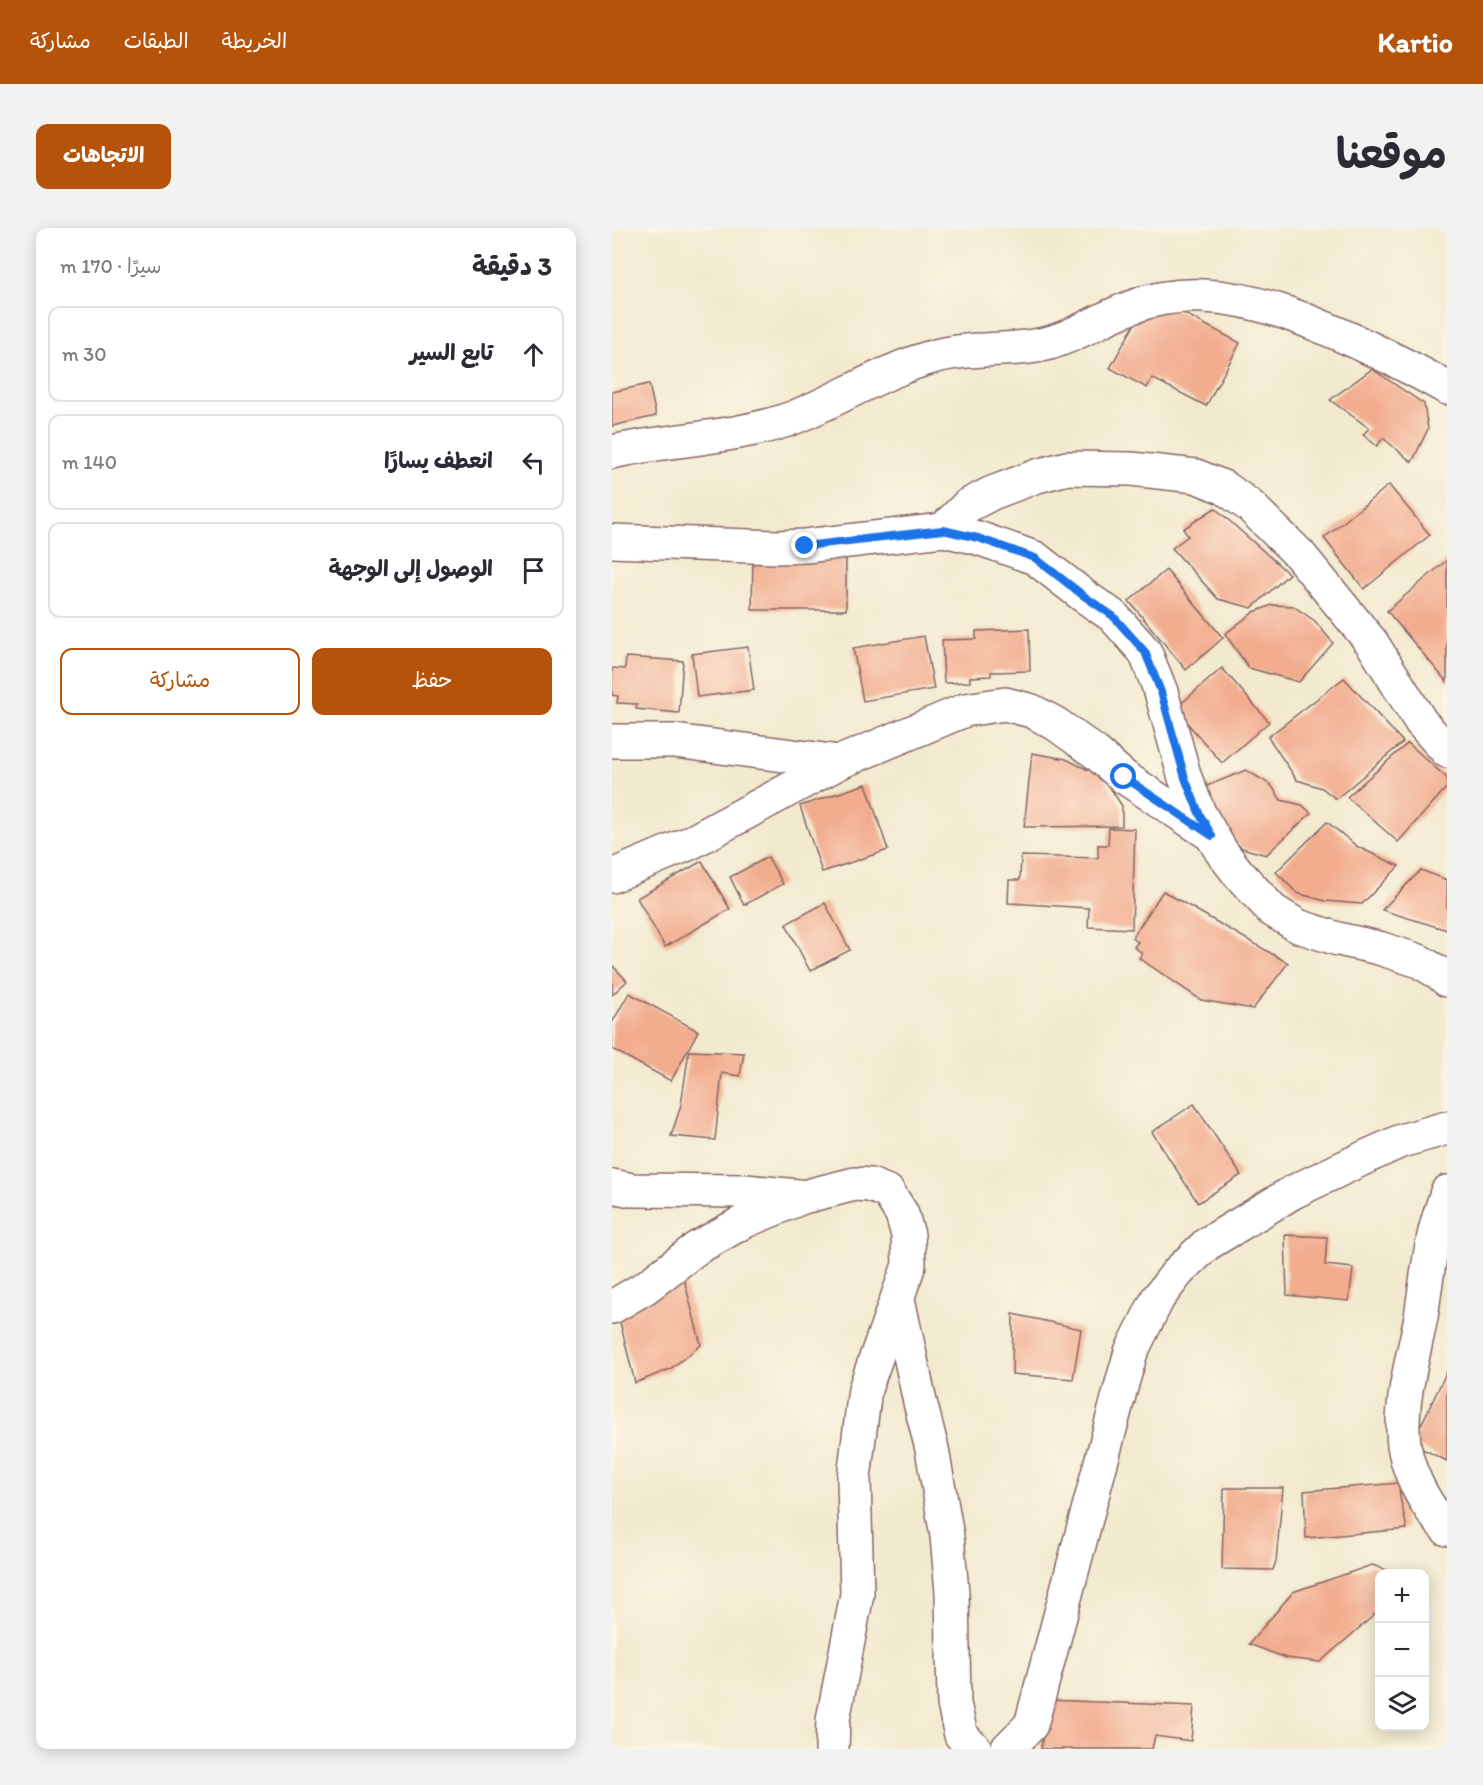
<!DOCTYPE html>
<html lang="ar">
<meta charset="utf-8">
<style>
body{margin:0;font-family:Itim,"Playpen Sans Arabic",sans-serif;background:#f2f2f3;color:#2b2b33;direction:rtl}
.controls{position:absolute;right:18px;bottom:18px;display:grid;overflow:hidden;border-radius:12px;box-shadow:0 3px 15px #0003}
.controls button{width:54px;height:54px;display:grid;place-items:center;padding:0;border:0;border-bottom:2px solid #e1e1e2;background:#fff;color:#2b2b33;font:30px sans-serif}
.stop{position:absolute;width:18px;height:18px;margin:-14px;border:4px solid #1a73e8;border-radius:50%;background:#fff}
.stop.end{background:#1a73e8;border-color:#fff;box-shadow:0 2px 6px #0008}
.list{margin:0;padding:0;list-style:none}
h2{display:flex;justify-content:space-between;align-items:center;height:78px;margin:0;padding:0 24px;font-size:26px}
h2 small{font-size:20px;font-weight:400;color:#7c7c81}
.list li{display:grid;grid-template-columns:39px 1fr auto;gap:18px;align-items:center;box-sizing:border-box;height:96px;margin:0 12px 12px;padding:0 12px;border:2px solid #e1e1e2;border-radius:12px}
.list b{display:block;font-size:22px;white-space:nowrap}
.list em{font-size:20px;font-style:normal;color:#7c7c81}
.actions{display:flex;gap:12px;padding:18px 24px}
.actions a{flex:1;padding:14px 0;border:2px solid #b45309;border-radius:12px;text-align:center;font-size:21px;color:#b45309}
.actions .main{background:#b45309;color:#fff}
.icon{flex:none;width:33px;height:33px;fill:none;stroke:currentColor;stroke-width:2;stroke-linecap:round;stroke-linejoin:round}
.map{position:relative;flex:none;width:835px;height:1521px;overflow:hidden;direction:ltr;border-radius:12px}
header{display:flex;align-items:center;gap:36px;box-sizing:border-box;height:84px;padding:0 30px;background:#b45309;color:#fff}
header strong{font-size:28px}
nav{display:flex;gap:33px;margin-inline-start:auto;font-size:21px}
.intro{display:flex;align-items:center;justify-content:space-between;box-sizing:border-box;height:144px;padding:0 36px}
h1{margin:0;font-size:42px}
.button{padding:15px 27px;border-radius:12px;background:#b45309;color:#fff;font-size:21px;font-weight:700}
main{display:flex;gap:36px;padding:0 36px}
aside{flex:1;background:#fff;border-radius:12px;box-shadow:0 3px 15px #0003}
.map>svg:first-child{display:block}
</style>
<header>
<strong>Kartio</strong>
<nav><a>الخريطة</a><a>الطبقات</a><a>مشاركة</a></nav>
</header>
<div class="intro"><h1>موقعنا</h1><a class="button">الاتجاهات</a></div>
<main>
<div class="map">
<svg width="835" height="1521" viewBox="0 0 835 1521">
<rect width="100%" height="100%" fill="#fcf5e5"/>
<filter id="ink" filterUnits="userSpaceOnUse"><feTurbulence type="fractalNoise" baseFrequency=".0167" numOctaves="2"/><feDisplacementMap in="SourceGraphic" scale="12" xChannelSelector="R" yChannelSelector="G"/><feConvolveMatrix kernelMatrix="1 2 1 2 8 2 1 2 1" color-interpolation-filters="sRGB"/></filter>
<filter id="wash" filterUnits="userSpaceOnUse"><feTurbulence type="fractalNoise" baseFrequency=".008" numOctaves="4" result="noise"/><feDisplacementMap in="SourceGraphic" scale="24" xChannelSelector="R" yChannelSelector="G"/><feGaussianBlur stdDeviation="1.35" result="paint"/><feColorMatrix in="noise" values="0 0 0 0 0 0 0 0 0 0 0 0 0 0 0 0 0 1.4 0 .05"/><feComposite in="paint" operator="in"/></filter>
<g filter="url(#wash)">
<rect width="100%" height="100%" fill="#f2eacf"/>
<g id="blocks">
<g fill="#f2ac8e">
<polygon points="562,80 628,115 594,178 540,150 535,160 498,140 529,85"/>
<polygon points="760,141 812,176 816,201 800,234 771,210 765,218 751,207 757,200 718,172"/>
<polygon points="37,156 44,188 0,198 0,164"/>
<polygon points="777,257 818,307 752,361 712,310"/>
<polygon points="603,280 677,346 640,380 606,371 560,320 576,308 571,301"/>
<polygon points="141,329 234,329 234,382 140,382"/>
<polygon points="835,332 835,454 775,383"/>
<polygon points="554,342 611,410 574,442 517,373"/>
<polygon points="660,377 681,378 703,393 721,415 687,454 637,440 613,406 642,384"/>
<polygon points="417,401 418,443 379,444 379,448 358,449 358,454 332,455 330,412 364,411 364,403"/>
<polygon points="312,408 322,461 251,473 241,420"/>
<polygon points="136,419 142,462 85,469 80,426"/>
<polygon points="14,429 71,433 67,485 24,481 25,476 5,475 6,468 0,467 0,440 13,441"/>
<polygon points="610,440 657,494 610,535 563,481"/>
<polygon points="732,450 791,514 724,571 710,560 685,552 656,509"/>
<polygon points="796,515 835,550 835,559 786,614 735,569"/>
<polygon points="420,525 454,531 476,542 484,538 510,578 510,598 412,599"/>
<polygon points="634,542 659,557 669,572 690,577 699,585 654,627 630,620 608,603 590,560"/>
<polygon points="254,556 276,622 210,644 188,578"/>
<polygon points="715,594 746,619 787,638 750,676 713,673 685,665 664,644"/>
<polygon points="497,600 523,601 520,701 476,699 477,680 396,675 397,652 408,652 409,628 486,630 486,617 496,617"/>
<polygon points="156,629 171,656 132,677 118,649"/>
<polygon points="90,633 118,681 53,719 25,670"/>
<polygon points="809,642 835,652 835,702 770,682"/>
<polygon points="551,663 676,735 641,781 589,772 527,730 530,725 522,719 526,714 520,710"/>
<polygon points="213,675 238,722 198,743 174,696"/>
<polygon points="0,737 15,753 0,767"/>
<polygon points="17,765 86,803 59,853 0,821 0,795"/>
<polygon points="77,823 132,825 128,848 110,845 103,912 59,908 69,877"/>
<polygon points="582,876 629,947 586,975 540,904"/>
<polygon points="673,1007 715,1009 713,1037 741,1040 737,1073 675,1067"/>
<polygon points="72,1051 89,1117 58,1141 23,1155 5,1082 36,1062"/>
<polygon points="401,1086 469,1101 461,1151 400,1146"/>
<polygon points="835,1143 835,1233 800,1216"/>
<polygon points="787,1255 788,1269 795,1301 694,1310 692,1263"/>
<polygon points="612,1260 671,1260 664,1333 661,1342 610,1341"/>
<polygon points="760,1337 784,1345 768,1346 768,1382 708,1434 674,1430 637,1416 681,1364"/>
<polygon points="435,1472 582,1478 579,1513 543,1508 540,1521 429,1521"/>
</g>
</g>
</g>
<g filter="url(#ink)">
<use href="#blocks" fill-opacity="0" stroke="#856664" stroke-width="1.5"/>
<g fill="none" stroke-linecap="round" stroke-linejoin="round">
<g stroke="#856664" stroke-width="36">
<g id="minor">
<path d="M0,224c57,-13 129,-14 183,-35 47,-19 91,-48 141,-61 37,-10 76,-3 113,-13 29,-8 54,-26 83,-36 23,-9 46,-12 71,-11 52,2 100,22 147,43 33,15 66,31 97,49"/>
<polyline points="331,302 355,278 380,265 425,248 455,240 519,241 584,248 613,260 638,278 687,326 760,415 809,494 835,523"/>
<polyline points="0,313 165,319 193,318 331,302 366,310 423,330 472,368 501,388 533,424 549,464 573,550 587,585 609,623 626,645 660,682 686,698 726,711 767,720 807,733 827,745 835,752"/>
<polyline points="0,513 62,513 228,534"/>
<polyline points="0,648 78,615 228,534 353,482 393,476 420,483 444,496 483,524 512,549 598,606"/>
<polyline points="0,958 20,962 133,963 186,968"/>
<path d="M835,964c-4,14 -10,29 -13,44 -6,27 -9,54 -13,81 -7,37 -19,76 -18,114 0,34 21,74 44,98"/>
<polyline points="286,1071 308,1174 320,1221 335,1308 340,1364 342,1476 349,1507 363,1521"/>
<polyline points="0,1079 34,1059 85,1020 131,994 191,969 243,956 258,957 276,964 290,986 296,1007 297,1037 253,1161 242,1250 245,1366 221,1492 220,1521"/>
<polyline points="395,1521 419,1497 511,1152 519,1124 546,1070 566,1044 595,1016 681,964 754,929 789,913 835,900"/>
</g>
</g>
<use href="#minor" stroke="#fff" stroke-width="33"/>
</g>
</g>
<g fill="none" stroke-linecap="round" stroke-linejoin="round" filter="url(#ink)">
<polyline stroke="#1a73e8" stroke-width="8" points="193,318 331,302 366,310 423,330 472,368 501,388 533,424 549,464 573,550 587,585 600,608 512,549"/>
</g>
</svg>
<div class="controls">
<button>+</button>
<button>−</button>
<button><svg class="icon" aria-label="layers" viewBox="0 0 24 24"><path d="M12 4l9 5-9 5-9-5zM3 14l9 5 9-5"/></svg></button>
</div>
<div class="stop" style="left:512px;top:549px"></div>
<div class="stop end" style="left:193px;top:318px"></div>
</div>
<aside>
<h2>3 دقيقة<small>سيرًا · 170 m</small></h2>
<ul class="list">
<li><svg class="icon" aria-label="ahead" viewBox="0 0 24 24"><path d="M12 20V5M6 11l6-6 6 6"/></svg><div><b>تابع السير</b></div><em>30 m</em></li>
<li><svg class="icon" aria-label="left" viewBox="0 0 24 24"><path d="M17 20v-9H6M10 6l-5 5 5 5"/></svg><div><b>انعطف يسارًا</b></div><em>140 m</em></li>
<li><svg class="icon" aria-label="arrive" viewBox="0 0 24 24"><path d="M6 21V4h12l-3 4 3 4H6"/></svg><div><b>الوصول إلى الوجهة</b></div></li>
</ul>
<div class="actions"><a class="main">حفظ</a><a>مشاركة</a></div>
</aside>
</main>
